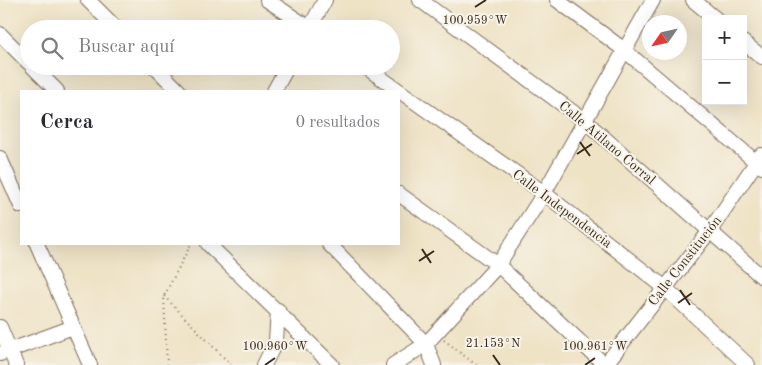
<!DOCTYPE html>
<html lang="es">
<meta charset="utf-8">
<style>
body{margin:0;font-family:"Old Standard TT",serif;background:#f7f7f7;color:#2b2b33}
.controls{position:absolute;right:15px;top:15px;display:grid;overflow:hidden;border-radius:0px;box-shadow:0 5px 20px #0002}
.controls button{width:45px;height:45px;display:grid;place-items:center;padding:0;border:0;border-bottom:1px solid #e1e1e2;background:#fff;color:#2b2b33;font:25px sans-serif}
.compass{position:absolute;left:642px;top:15px;width:45px;height:45px;border-radius:50%;background:#fff;box-shadow:0 5px 20px #0002;rotate:236deg}
.list{margin:0;padding:0;list-style:none}
h2{display:flex;justify-content:space-between;align-items:center;height:65px;margin:0;padding:0 20px;font-size:21px}
h2 small{font-size:16px;font-weight:400;color:#7c7c81}
.icon{flex:none;width:28px;height:28px;fill:none;stroke:currentColor;stroke-width:2;stroke-linecap:round;stroke-linejoin:round}
.map{position:relative;flex:none;width:762px;height:365px;overflow:hidden}
.search{position:absolute;background:#fff;box-shadow:0 5px 20px #0002;left:20px;top:20px;width:380px;height:55px;display:flex;align-items:center;gap:12px;box-sizing:border-box;padding:0 18px;border-radius:28px;color:#7c7c81;font-size:19px}
.panel{position:absolute;background:#fff;box-shadow:0 5px 20px #0002;left:20px;top:90px;width:380px;height:155px;border-radius:0px}
.map>svg:first-child{display:block}
</style>
<div class="map">
<svg width="762" height="365" viewBox="0 0 762 365">
<rect width="100%" height="100%" fill="#f7f3e8"/>
<filter id="ink" filterUnits="userSpaceOnUse"><feTurbulence type="fractalNoise" baseFrequency=".02" numOctaves="2"/><feDisplacementMap in="SourceGraphic" scale="10" xChannelSelector="R" yChannelSelector="G"/><feConvolveMatrix kernelMatrix="1 2 1 2 8 2 1 2 1" color-interpolation-filters="sRGB"/></filter>
<filter id="wash" filterUnits="userSpaceOnUse"><feTurbulence type="fractalNoise" baseFrequency=".0096" numOctaves="4" result="noise"/><feDisplacementMap in="SourceGraphic" scale="20" xChannelSelector="R" yChannelSelector="G"/><feGaussianBlur stdDeviation="1.12" result="paint"/><feColorMatrix in="noise" values="0 0 0 0 0 0 0 0 0 0 0 0 0 0 0 0 0 1.4 0 .05"/><feComposite in="paint" operator="in"/></filter>
<g filter="url(#wash)">
<rect width="100%" height="100%" fill="#efe3c6"/>
</g>
<g filter="url(#ink)">
<g fill="none" stroke-linecap="round" stroke-linejoin="round">
<g stroke="#7a6b59" stroke-width="16">
<g id="minor">
<polyline points="88,0 117,29"/>
<polyline points="267,0 311,29"/>
<polyline points="420,0 585,121 762,277"/>
<polyline points="557,0 623,49 762,167"/>
<polyline points="693,0 716,19"/>
<polyline points="309,29 325,0"/>
<polyline points="0,34 29,63"/>
<polyline points="743,42 762,57"/>
<polyline points="32,66 57,91"/>
<polyline points="154,66 179,91"/>
<polyline points="364,66 544,193 664,287 748,365"/>
<polyline points="274,91 288,66"/>
<polyline points="0,158 21,206"/>
<polyline points="399,194 498,265 605,365"/>
<polyline points="37,244 90,365"/>
<polyline points="208,244 332,365"/>
<polyline points="329,244 426,344 434,365"/>
<polyline points="0,327 16,365"/>
<polyline points="0,354 73,327"/>
<polyline points="264,365 276,341 278,310"/>
<polyline points="393,365 426,344 498,265 544,193 653,0"/>
<polyline points="605,365 709,232 761,155"/>
</g>
</g>
<g stroke="#7a6b59" stroke-width="2" stroke-dasharray="1 4" stroke-linecap="butt">
<polyline points="164,296 231,365"/>
<polyline points="444,340 476,365"/>
<polyline points="167,365 164,296 191,244"/>
</g>
<use href="#minor" stroke="#fff" stroke-width="14"/>
</g>
</g>
<path fill="none" stroke="#3b2a1e" stroke-width="2" d="M475,7l11,-7M580,142l10,14M577,154l15,-10M422,249l9,14M419,261l15,-10M680,290l10,15M678,303l14,-10M493,355l7,10M265,365l10,-7M585,365l10,-7"/>
<g text-anchor="middle" dominant-baseline="central" stroke-width="4" stroke-linejoin="round" paint-order="stroke">
<g font-size="14" fill="#3b2a1e" stroke="#f7f3e8">
<text transform="translate(607 143) rotate(40)">Calle Atilano Corral</text>
<text transform="translate(562 209) rotate(37)">Calle Independencia</text>
<text transform="translate(685 261) rotate(-52)">Calle Constitución</text>
</g>
</g>
<g font-size="12" text-anchor="middle" fill="#3b2a1e" stroke="#f7f3e8" stroke-width="4" stroke-linejoin="round" paint-order="stroke">
<text x="475" y="24">100.959°W</text>
<text x="493" y="347">21.153°N</text>
<text x="275" y="350">100.960°W</text>
<text x="595" y="350">100.961°W</text>
</g>
</svg>
<div class="controls">
<button>+</button>
<button>−</button>
</div>
<svg class="compass" viewBox="-18 -18 36 36"><path d="M0-13l5 13h-10z" fill="#e53935"/><path d="M0 13l5-13h-10z" fill="#7c7c81"/></svg>
<div class="search"><svg class="icon" aria-label="search" viewBox="0 0 24 24"><circle cx="10" cy="10" r="6"/><path d="M15 15l6 6"/></svg>Buscar aquí</div>
<section class="panel">
<h2>Cerca<small>0 resultados</small></h2>
<ul class="list">
</ul>
</section>
</div>
